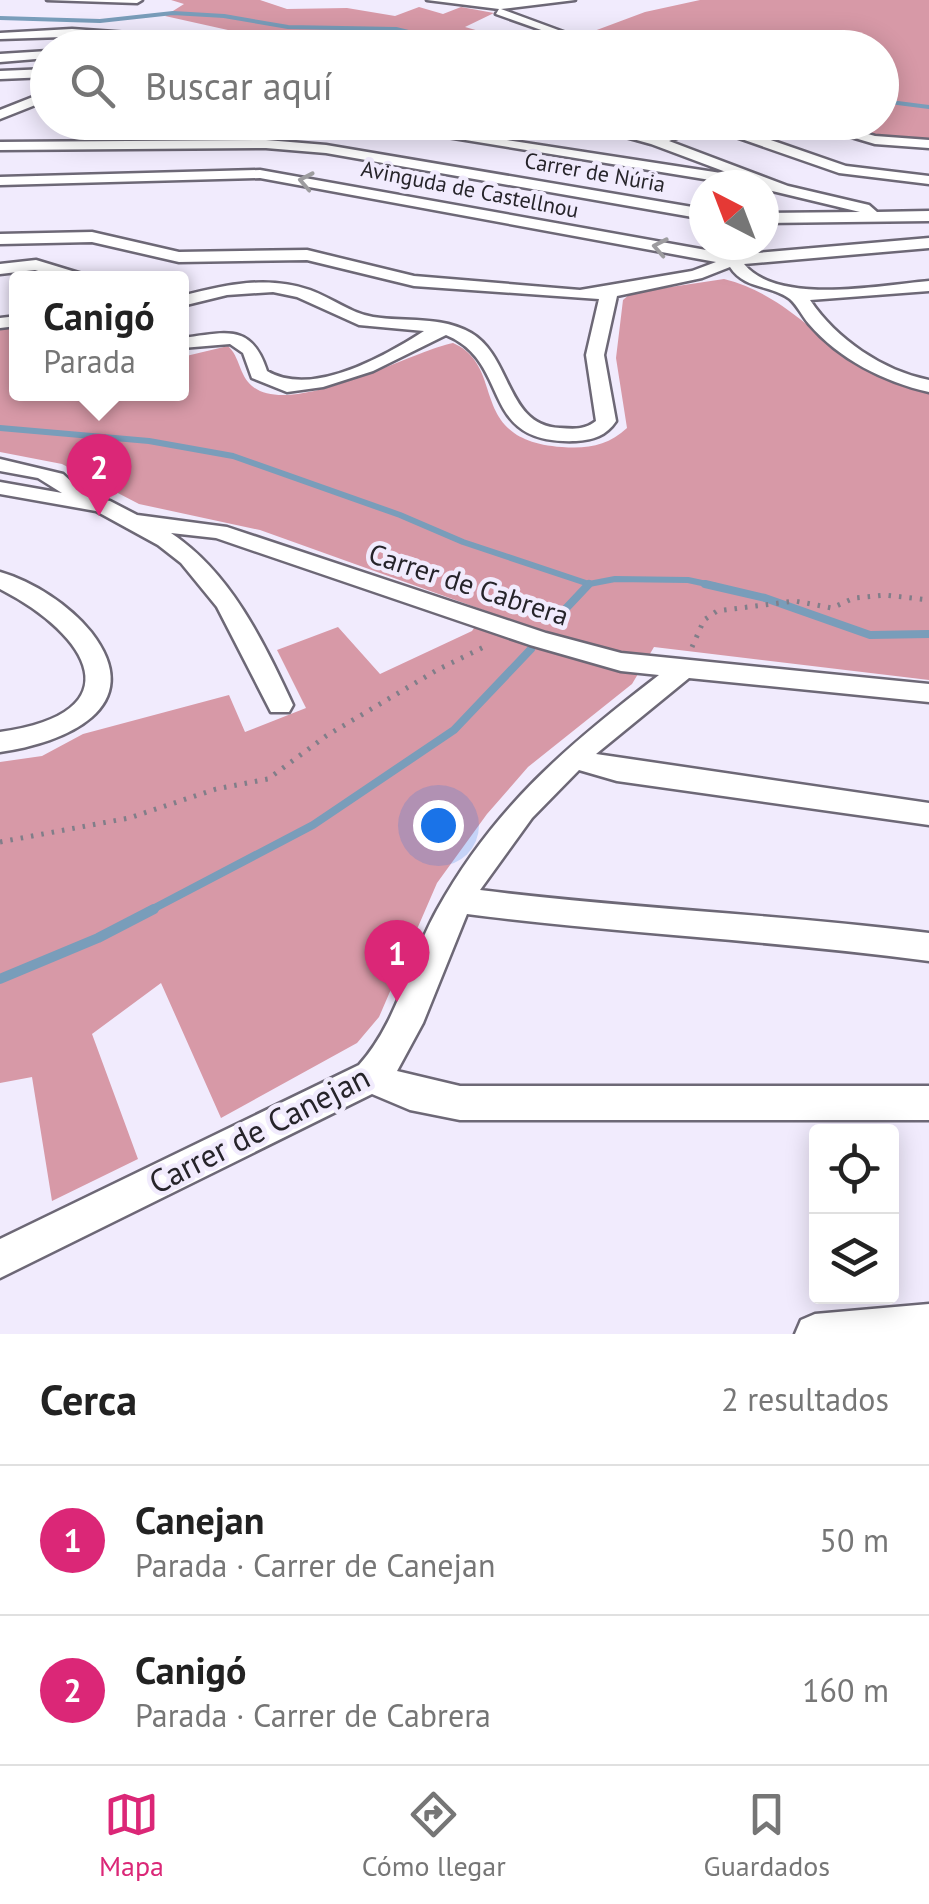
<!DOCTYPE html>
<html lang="es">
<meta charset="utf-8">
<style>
body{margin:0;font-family:"PT Sans",sans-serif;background:#f6f6f6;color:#222}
.controls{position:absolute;right:30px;bottom:30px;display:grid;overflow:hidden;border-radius:10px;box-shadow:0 5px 25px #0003}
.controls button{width:90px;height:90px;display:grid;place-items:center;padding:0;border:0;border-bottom:2px solid #e0e0e0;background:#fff;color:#222;font:50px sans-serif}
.compass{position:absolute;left:689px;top:170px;width:90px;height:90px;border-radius:50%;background:#fff;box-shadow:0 5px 25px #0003;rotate:318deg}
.you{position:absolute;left:438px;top:825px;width:35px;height:35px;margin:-25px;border:8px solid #fff;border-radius:50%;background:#1a73e8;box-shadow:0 0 0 15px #1a73e833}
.badge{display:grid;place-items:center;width:65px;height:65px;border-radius:50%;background:#db2777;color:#fff;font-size:32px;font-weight:700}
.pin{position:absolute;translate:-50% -82px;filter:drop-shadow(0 2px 5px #0008)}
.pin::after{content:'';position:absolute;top:52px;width:35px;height:30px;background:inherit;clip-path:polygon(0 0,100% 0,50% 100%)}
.popup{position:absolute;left:9px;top:271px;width:180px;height:130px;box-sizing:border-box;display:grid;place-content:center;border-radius:10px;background:#fff;filter:drop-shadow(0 2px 8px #0005);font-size:32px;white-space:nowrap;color:#767676}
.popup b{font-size:38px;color:#222}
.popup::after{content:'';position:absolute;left:50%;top:100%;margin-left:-20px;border:20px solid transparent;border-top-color:#fff}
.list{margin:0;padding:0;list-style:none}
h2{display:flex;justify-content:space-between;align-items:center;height:130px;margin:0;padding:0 40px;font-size:42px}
h2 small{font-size:32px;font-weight:400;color:#767676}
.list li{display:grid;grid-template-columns:65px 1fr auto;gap:30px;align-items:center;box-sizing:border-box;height:150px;padding:0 40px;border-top:2px solid #e0e0e0}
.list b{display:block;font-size:38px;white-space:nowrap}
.list p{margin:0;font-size:32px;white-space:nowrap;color:#767676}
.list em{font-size:32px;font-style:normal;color:#767676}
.icon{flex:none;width:55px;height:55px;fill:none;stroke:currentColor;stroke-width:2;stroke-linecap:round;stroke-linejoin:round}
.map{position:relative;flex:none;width:929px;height:1334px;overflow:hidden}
.search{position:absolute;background:#fff;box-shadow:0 5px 25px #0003;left:30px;right:30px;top:30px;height:110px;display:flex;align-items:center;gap:25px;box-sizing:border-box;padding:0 35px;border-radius:55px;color:#767676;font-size:38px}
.sheet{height:430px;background:#fff}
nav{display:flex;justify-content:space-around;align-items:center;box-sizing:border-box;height:140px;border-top:2px solid #e0e0e0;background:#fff;font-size:28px;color:#767676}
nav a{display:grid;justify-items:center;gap:5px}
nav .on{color:#db2777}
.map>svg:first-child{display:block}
</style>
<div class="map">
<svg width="929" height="1334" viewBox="0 0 929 1334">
<rect width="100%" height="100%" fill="#f1ebfd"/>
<g fill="#d799a7">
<polygon points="171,0 260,0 287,9 347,8 395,16 419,7 443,14 461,7 494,13 465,27 536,47 282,47 291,44 165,16 184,4"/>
<polygon points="700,0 929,0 929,140 873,135 828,123 882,122 882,48 575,48 585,41 578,37 645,12"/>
<path d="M724,279c82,20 114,98 205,114v287l-275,-33 -22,37 -104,83 -41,47 -50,69 -58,134 -22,26 -136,75 -60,-135 -69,51 46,125 -86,42 -20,-124 -32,6v-321l42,-6 41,-22 146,-39 16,37 61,-24 -29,-58 61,-23 42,47 92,-43 14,-20 -226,-81 -121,-26 -77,-40 -62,-12v-123l16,-1 1,66h165v-37l46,-11c12,11 11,29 24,40 39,33 157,-34 201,-43 55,24 12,97 109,104 25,2 46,-1 65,-19l-11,-70 7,-58 8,-7z"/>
</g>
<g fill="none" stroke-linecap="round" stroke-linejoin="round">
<g stroke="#799dba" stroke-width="4">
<polyline points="0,18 100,21 173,13 224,16 288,27 396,29 474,48"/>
<polyline points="882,101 929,107"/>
</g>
<polyline stroke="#799dba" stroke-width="6" points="0,428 149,441 233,456 400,515 463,542 589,584 615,579 688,580 716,586"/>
<g stroke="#799dba" stroke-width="8">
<polyline points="705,584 765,598 870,635 929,634"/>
<polyline points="556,619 589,584"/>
<polyline points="149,911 313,825 454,730 531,649"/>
</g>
<polyline stroke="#799dba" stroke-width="10" points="0,979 98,938 154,909"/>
<g stroke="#6d6876" stroke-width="5">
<g id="minor">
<polygon points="47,0 142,0 137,3"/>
<polygon points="427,0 575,0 501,9 588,41 578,43 496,14 499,9"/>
<polygon points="72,29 143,34 195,48 95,36 0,39 0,33"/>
<polygon points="48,51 48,58 0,62 0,54"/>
<polygon points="48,69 48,77 0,79 0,71"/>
<polygon points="48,91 48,100 0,119 0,110"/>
<polygon points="355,122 390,122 734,175 651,144 572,122 596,122 655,137 695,122 719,122 846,166 929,176 929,184 839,173 707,127 669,141 788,186 869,205 877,212 929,211 929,221 764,223 764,213 860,212 764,189 764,185 741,185"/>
<polygon points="801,122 824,122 875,136 929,140 929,148 875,144"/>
<polygon points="266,140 326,145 704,209 704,219 326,153 266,148 0,150 0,142"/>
<path d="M260,170l474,85 195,-17v10l-185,16c34,42 137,21 185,17v10l-119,9c26,39 73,71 119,80v12c-45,-10 -90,-33 -120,-68 -7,-8 -11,-18 -19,-25 -20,-15 -45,-9 -60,-32l-28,11 -85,18 -13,59 12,66c-10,15 -23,19 -40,20 -100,4 -62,-78 -130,-106l-73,36 -50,16 -36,5 -35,-14 -9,-25 -13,-9 -48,4v-10c43,-5 69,-16 85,33 45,27 118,-15 157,-40l-65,-6 -62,-28 -24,-5 -46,3 -45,11v-10c42,-11 85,-21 128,-6 22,8 40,23 63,27 32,5 69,-1 98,16 41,24 35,93 89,95 14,1 25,2 36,-7l-10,-66 13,-56 -185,-13 -107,-26 -128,2 -87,-20 -92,2v-10l92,-2 87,20 128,-2 107,26 166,14 112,-19 24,-9 -456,-84 -260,7v-8z"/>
<polygon points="36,260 82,274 84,278 61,278 35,270 0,274 0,264"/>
<polygon points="17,316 17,326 0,328 0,318"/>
<path d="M0,459l63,15 25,23 22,4 27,14 90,12 319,106 75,20 308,31v18l-240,-24 -93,76 333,49v22l-312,-44 -38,-11 -47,48 -52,72c149,19 300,24 449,43v28c-154,-21 -309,-27 -462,-47l-44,109 -26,48 63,15h469v34h-469l-50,-10 -38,-16 -372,184v-39l359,-174c40,-45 49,-103 78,-155 57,-103 131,-165 222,-235l-38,-4 -91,-26 -314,-107 -45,-5c60,40 92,108 122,172l-4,7h-18l-54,-105 -36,-44 -23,-18 -62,-34 -96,-17v-12l62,11 -24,-15 -38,-7z"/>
<path d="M0,572c34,10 69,33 91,60 59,76 -27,111 -91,120v-20c136,-19 90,-97 0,-143z"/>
<polygon points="929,1304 929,1334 795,1334 801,1320 815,1314"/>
</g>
</g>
<g stroke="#817e89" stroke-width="5" stroke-dasharray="2.5 8" stroke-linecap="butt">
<polyline points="692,647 704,620 717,611 795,601 832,608 854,598 885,595 929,600"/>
<polyline points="0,842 129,818 216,789 268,779 326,736 437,670 488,645"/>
</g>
<use href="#minor" fill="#fff" fill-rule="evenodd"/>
</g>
<defs><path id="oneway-chevron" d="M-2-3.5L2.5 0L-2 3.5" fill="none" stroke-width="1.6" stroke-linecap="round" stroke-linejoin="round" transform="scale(2.5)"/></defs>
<g stroke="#9d9c9f">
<use href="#oneway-chevron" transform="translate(306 181) rotate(-169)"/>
<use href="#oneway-chevron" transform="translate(660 247) rotate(-169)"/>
</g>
<g text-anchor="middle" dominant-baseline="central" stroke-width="9" stroke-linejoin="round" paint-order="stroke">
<g font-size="22" fill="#26242a" stroke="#f1ebfd">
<text transform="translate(595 172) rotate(10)">Carrer de Núria</text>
<text transform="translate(470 189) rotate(11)">Avinguda de Castellnou</text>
</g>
<g font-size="28" fill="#26242a" stroke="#f1ebfd">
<text transform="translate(469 584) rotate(18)">Carrer de Cabrera</text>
</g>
<g font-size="32" fill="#26242a" stroke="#f1ebfd">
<text transform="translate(259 1129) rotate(-27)">Carrer de Canejan</text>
</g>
</g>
</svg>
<div class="controls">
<button><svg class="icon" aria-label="locate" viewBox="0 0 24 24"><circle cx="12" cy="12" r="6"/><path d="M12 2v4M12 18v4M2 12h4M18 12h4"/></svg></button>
<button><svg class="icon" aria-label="layers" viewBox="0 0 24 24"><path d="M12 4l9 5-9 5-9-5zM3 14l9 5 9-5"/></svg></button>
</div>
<svg class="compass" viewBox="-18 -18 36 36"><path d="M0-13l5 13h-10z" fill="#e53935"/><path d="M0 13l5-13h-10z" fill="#767676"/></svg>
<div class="you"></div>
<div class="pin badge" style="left:397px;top:1002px">1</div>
<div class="pin badge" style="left:99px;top:516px">2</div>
<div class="popup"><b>Canigó</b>Parada</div>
<div class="search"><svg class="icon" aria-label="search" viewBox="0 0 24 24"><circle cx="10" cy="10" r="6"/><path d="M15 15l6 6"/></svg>Buscar aquí</div>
</div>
<section class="sheet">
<h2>Cerca<small>2 resultados</small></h2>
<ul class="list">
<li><span class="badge">1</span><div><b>Canejan</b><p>Parada · Carrer de Canejan</p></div><em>50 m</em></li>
<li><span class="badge">2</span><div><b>Canigó</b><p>Parada · Carrer de Cabrera</p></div><em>160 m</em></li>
</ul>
</section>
<nav>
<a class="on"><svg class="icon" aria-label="map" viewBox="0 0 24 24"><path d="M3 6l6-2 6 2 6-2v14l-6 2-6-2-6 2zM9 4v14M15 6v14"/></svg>Mapa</a>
<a><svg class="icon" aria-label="directions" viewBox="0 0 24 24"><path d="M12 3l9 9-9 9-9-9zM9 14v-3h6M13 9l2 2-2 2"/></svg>Cómo llegar</a>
<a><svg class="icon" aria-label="saved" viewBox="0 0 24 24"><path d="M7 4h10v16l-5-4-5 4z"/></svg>Guardados</a>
</nav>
